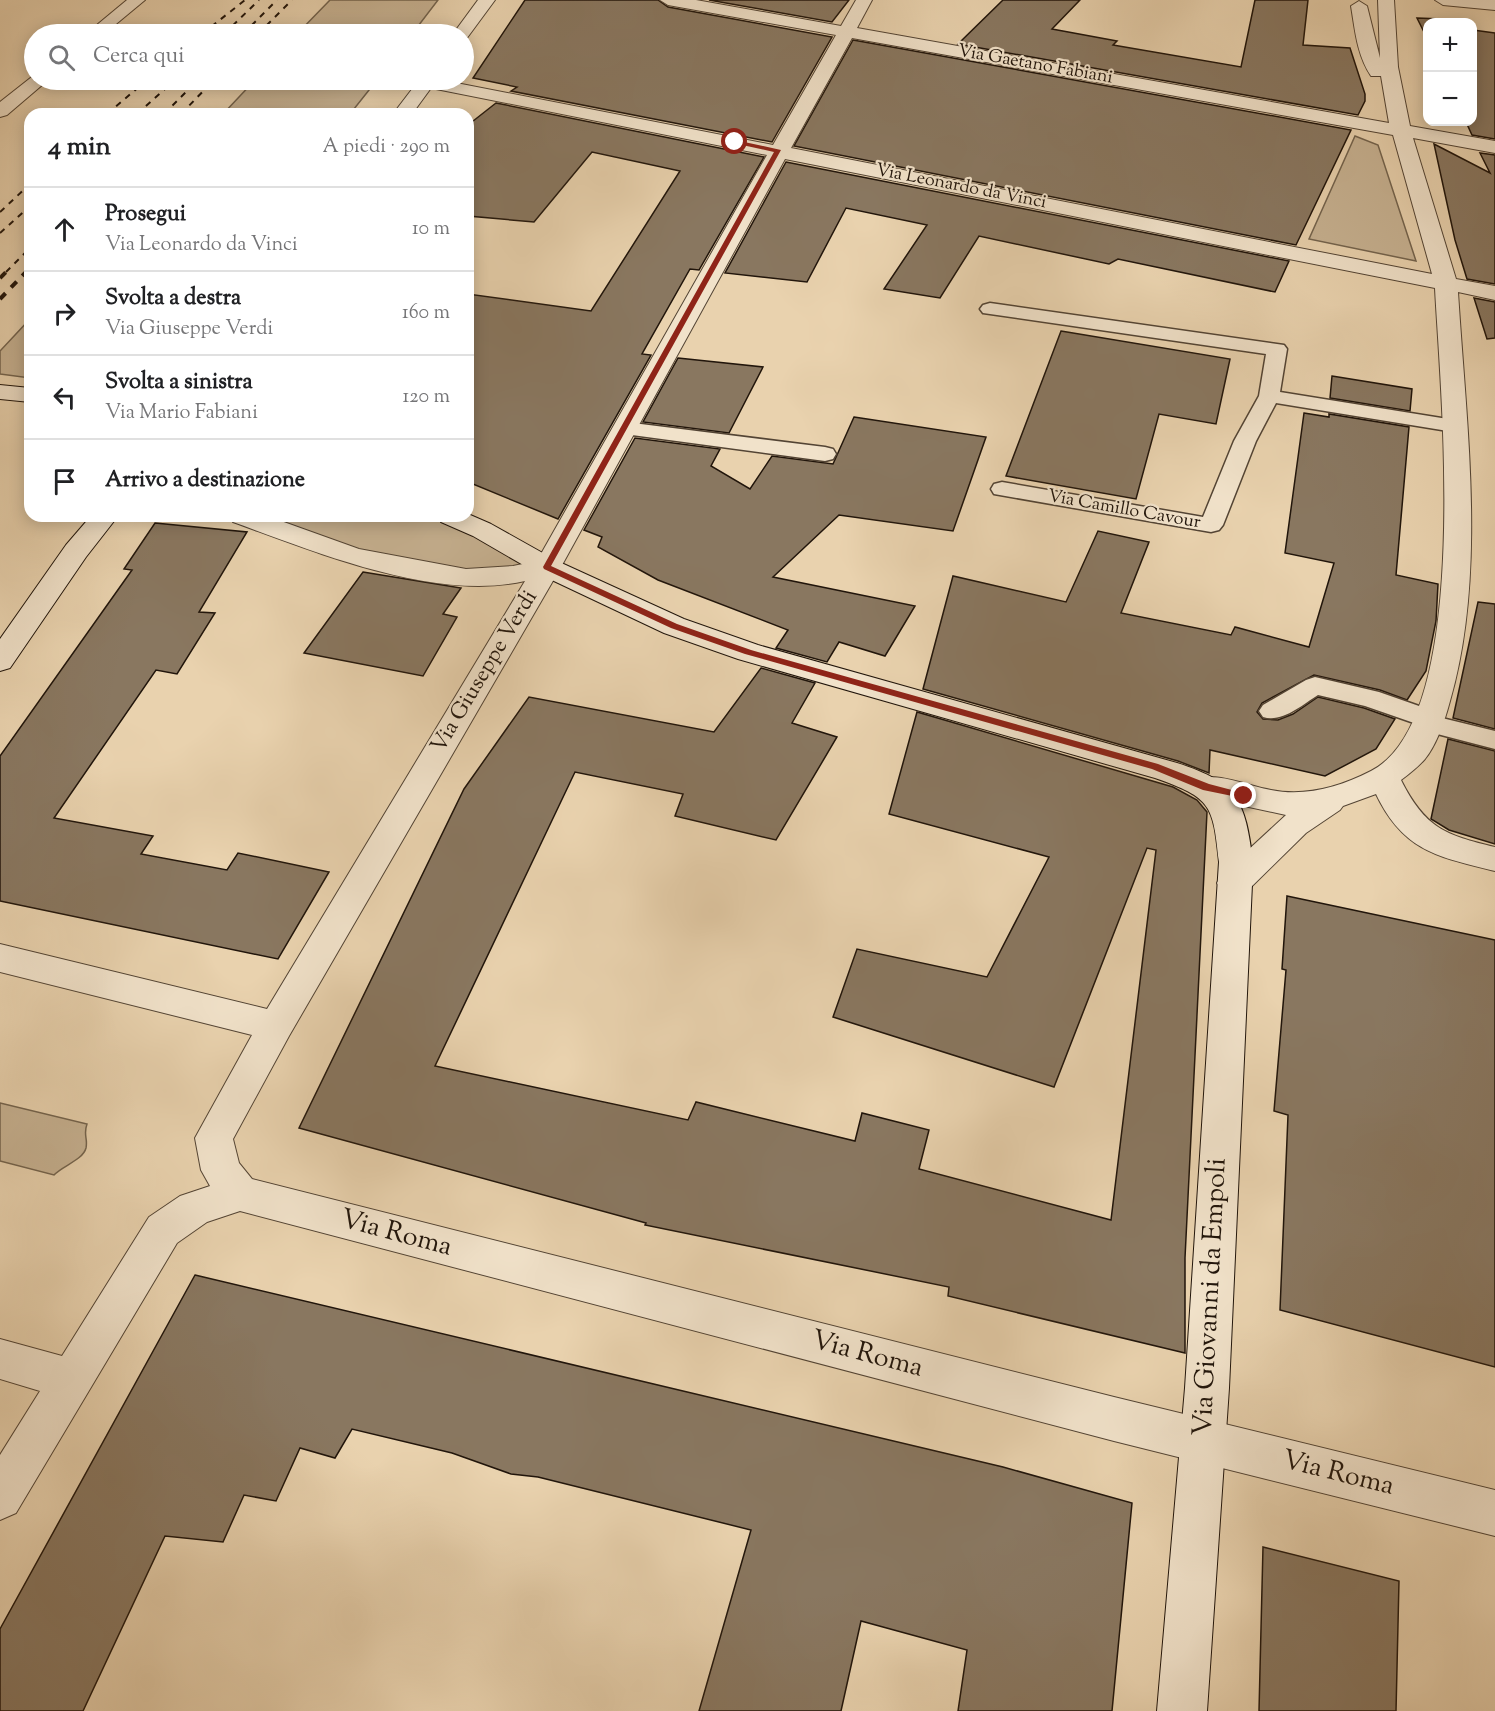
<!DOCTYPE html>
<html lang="it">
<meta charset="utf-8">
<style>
body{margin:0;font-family:"Sorts Mill Goudy",serif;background:#f6f6f6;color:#202124}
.controls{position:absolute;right:18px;top:18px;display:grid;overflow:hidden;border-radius:12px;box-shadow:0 3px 15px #0003}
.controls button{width:54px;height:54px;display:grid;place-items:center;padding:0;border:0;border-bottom:2px solid #e0e0e0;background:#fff;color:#202124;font:30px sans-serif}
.stop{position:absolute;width:18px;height:18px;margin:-14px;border:4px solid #8f2418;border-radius:50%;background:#fff}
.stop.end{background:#8f2418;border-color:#fff;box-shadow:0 2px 6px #0008}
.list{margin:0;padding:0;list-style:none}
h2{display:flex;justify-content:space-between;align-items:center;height:78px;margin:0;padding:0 24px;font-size:26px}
h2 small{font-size:20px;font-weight:400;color:#757577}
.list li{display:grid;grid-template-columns:39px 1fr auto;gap:18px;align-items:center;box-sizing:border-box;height:84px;padding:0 24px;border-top:2px solid #e0e0e0}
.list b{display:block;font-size:22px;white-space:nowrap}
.list p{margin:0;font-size:20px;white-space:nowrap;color:#757577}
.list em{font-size:20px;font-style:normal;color:#757577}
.icon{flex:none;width:33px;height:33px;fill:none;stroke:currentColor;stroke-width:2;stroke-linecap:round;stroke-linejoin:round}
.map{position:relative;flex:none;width:1495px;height:1711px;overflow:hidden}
.search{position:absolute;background:#fff;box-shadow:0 3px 15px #0003;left:24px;top:24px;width:450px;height:66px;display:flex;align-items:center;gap:15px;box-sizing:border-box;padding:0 21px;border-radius:33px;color:#757577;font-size:22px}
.panel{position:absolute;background:#fff;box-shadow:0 3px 15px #0003;left:24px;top:108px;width:450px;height:414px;border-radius:18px}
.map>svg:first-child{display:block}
</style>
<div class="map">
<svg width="1495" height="1711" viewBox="0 0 1495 1711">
<rect width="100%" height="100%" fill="#e9d2ae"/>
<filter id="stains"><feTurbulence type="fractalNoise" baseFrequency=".00333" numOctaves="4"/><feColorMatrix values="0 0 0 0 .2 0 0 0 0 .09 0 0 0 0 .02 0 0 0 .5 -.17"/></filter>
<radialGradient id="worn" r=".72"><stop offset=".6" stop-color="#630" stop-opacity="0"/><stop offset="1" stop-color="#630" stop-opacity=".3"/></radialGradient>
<g fill="#c7b292" stroke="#74644e" stroke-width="1.5">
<polygon points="330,0 438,0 412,34 297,34"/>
<polygon points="255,80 377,80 350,114 223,114"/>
<polygon points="1355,136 1378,145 1416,261 1309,239"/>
<polygon points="30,319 30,378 0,374 0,351"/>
<polygon points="242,516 450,516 547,567 513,575 351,555"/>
<path d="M0,1103l87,21c-4,11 1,14 -1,24 -3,12 -24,18 -32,27l-54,-14z"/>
</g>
<g fill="#897760" stroke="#21150b" stroke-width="1.5">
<polygon points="525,0 658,0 668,7 832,37 772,142 511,91 517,87 473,78"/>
<polygon points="709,0 849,0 832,22"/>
<polygon points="1003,0 1080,0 1052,29 1117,41 1113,45 1241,67 1255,0 1308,0 1303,45 1350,48 1365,94 1365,101 1358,115 958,44"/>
<polygon points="1417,18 1468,20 1469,22 1428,22 1428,40"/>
<polygon points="1473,30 1495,33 1495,139 1472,135 1466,122 1473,122"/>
<polygon points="853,40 1351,130 1296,245 794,146"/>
<polygon points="496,103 764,157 699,270 690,269 642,354 651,355 558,519 468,482 468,294 591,311 680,171 592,152 534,222 468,216 468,125"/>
<polygon points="1434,144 1490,173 1480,153 1495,155 1495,284 1467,279 1455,240"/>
<polygon points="786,162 1289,261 1275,292 1118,259 1109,264 979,236 940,298 884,289 927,225 846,208 807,282 725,273"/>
<polygon points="1474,298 1495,302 1495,338 1487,339"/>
<polygon points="1061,331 1230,359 1216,424 1159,414 1136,499 1006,476"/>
<polygon points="678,358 763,367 729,433 643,422"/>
<polygon points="1332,376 1412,389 1410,411 1330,398"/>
<polygon points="1304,413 1329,417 1329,414 1409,427 1396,575 1438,584 1436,621 1426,671 1407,700 1380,690 1314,675 1262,703 1257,712 1263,719 1278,720 1293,714 1318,697 1364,708 1395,719 1376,749 1325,776 1210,750 1209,773 1178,761 923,689 953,576 1066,602 1098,531 1149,542 1121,613 1231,635 1235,627 1309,647 1334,563 1285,553"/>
<polygon points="854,417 986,437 953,531 839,515 773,577 915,606 885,656 839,642 827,662 776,648 788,630 658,580 598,547 602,537 584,530 635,438 720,449 711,466 750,489 772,456 833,464"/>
<polygon points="155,523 247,532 199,612 215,613 177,674 156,670 54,818 153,836 141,854 227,870 238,853 329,872 278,959 0,901 0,756 132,570 124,569"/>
<polygon points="363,572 461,588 443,614 457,617 423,676 304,653"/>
<polygon points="1478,602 1495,604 1495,729 1453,718"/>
<polygon points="761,668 815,683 792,723 837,737 776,840 675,816 683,794 575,772 435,1066 688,1120 696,1102 855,1141 862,1113 929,1130 919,1169 1111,1220 1156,850 1147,848 1054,1087 833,1017 857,949 987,977 1049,857 889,814 917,712 1173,787 1197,800 1207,812 1185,1258 1185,1353 948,1296 949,1287 645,1225 646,1223 299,1128 464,789 529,697 714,732"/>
<polygon points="1448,739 1495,751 1495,844 1449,830 1431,819"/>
<polygon points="1287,896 1495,940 1495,1367 1280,1310 1288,1115 1274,1111 1286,970 1282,969"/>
<polygon points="195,1275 1003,1467 1132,1503 1112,1711 958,1711 967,1650 861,1621 841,1711 699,1711 751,1530 538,1477 511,1474 452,1453 352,1429 335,1458 300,1448 276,1501 244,1495 223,1542 165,1536 83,1711 0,1711 0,1629"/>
<polygon points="1263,1547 1399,1581 1396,1711 1259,1711"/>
</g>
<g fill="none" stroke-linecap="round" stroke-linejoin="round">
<g stroke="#534434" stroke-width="3">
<g id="service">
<polygon points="990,303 1284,345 1287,349 1280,392 1454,420 1462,421 1465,426 1462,431 1454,432 1276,403 1256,441 1223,525 1219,530 1211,532 994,494 991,489 994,484 1002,482 1203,517 1234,441 1259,396 1266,354 983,313 980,309 983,305"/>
<polygon points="625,422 825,447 833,449 836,454 833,459 825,461 617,433 614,428 617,423"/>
<path d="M1315,677l64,15 60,21 3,5 53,13v18l-77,-20 -4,-6 -49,-17 -47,-11c-16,10 -36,28 -55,22l-4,-6 4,-6 43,-25z"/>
</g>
</g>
<g stroke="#534434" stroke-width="2">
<g id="minor">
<polygon points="127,0 145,0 104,34 86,34"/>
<polygon points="478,0 495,0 467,38 464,39 464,34 453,34"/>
<path d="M660,0h36l145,26 15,-26h16l-15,28 532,95 -8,-47h-10c-14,-21 -16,-46 -20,-70l8,-5 8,5 13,52 -2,-58h16l4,67 12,59 85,15v12l-82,-15 43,141 39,7v14l-37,-8c8,131 29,282 -8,409 -5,19 -13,43 -25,58 -7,8 -16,15 -24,21 24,48 44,55 94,67v24c-57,-14 -92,-20 -119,-77l-33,12 -3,4 -34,23 -60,59 -12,4 -12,-4 -5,-9 5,-9 64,-59 -79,-17 -11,-3 -5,-8 5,-8c23,-7 51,7 75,11 34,7 69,-3 100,-19 103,-53 69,-382 64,-483l-650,-129 -224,408 -272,469 -56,103 6,24 13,16 862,218 381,93v46l-381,-95 -874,-230 -33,11 -30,21 -161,270 -16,7v-65l40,-64 -40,-12v-40l62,17 87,-139 31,-21 30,-10 -9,-16 -6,-32 57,-103 -252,-63v-28l267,65 258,-428c-89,21 -209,-29 -292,-59l-4,-6h38l92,33 107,20 47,-3 24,-5 230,-406 -336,-67 -19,26h-19l26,-34h22l332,65 63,-110 -168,-30zM852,38l541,97 39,139 -641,-126z"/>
<polygon points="1435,0 1495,0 1495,10 1443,5"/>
<polygon points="33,76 34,76 34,80 48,80 7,115 0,117 0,102"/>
</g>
</g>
<g stroke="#21150b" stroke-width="2">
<g id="secondary">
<polygon points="0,385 30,388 30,402 0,399"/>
<path d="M468,514l23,10 66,37 127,58 74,26 419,118c62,20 68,38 76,99l-24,526 -22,323h-50l28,-323 34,-526c-6,-57 -7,-64 -64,-84l-417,-119 -74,-26 -127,-60 -64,-37 -32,-14 -4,-6h31z"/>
<polygon points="91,516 118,516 86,557 10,668 0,671 0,639 66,545"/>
</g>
</g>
<use href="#service" fill="#f1e2ca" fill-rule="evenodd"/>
<use href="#minor" fill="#f1e2ca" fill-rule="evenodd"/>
<use href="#secondary" fill="#f1e2ca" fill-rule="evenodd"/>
<g stroke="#21150b" stroke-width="2" stroke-dasharray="6 6" stroke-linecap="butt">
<polyline points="202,34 245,0"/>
<polyline points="224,34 259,0"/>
<polyline points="243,34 277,0"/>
<polyline points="258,34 292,0"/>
<polyline points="107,114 147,80"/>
<polyline points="137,114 175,80"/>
<polyline points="164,114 198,80"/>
<polyline points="181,114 214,80"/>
<polyline points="0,212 30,184"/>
<polyline points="0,233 30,206"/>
<polyline points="6,272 30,248"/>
<polyline points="26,272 30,268"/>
</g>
<g stroke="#21150b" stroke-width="4" stroke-dasharray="8 8" stroke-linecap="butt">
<polyline points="0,278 7,271"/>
<polyline points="0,299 27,271"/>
</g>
</g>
<polygon fill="#8f2418" points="735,140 781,150 551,566 677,624 751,650 1158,764 1209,784 1247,794 1247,799 1203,790 1152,769 745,654 671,628 544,569 543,567 774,152 733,143"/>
<g text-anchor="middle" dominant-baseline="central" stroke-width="4.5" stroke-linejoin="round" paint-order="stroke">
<g font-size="18" fill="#21150b" stroke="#f1e2ca">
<text transform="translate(1035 65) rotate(10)">Via Gaetano Fabiani</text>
<text transform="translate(961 187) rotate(11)">Via Leonardo da Vinci</text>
<text transform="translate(1124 510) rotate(10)">Via Camillo Cavour</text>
</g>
<g font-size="22" fill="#21150b" stroke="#f1e2ca">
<text transform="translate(485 672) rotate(-59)">Via Giuseppe Verdi</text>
</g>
<g font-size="27" fill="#21150b" stroke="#f1e2ca">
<text transform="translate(396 1234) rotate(15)">Via Roma</text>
<text transform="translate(1211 1297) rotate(-87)">Via Giovanni da Empoli</text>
<text transform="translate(867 1355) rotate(15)">Via Roma</text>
<text transform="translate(1338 1474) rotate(14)">Via Roma</text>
</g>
</g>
<rect width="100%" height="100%" filter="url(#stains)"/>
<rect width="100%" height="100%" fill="url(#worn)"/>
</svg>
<div class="controls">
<button>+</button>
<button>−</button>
</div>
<div class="stop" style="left:735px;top:142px"></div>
<div class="stop end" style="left:1244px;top:796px"></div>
<div class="search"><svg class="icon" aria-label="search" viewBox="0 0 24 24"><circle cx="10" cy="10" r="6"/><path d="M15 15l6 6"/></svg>Cerca qui</div>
<section class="panel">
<h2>4 min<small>A piedi · 290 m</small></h2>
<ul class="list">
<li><svg class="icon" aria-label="ahead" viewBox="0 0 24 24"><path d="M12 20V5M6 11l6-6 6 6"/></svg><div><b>Prosegui</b><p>Via Leonardo da Vinci</p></div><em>10 m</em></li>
<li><svg class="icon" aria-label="right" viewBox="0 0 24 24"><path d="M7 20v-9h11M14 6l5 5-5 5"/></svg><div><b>Svolta a destra</b><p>Via Giuseppe Verdi</p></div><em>160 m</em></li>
<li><svg class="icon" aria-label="left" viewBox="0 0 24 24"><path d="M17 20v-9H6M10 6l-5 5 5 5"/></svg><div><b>Svolta a sinistra</b><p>Via Mario Fabiani</p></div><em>120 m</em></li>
<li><svg class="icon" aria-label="arrive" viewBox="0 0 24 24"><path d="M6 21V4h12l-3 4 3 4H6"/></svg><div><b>Arrivo a destinazione</b></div></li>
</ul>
</section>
</div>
